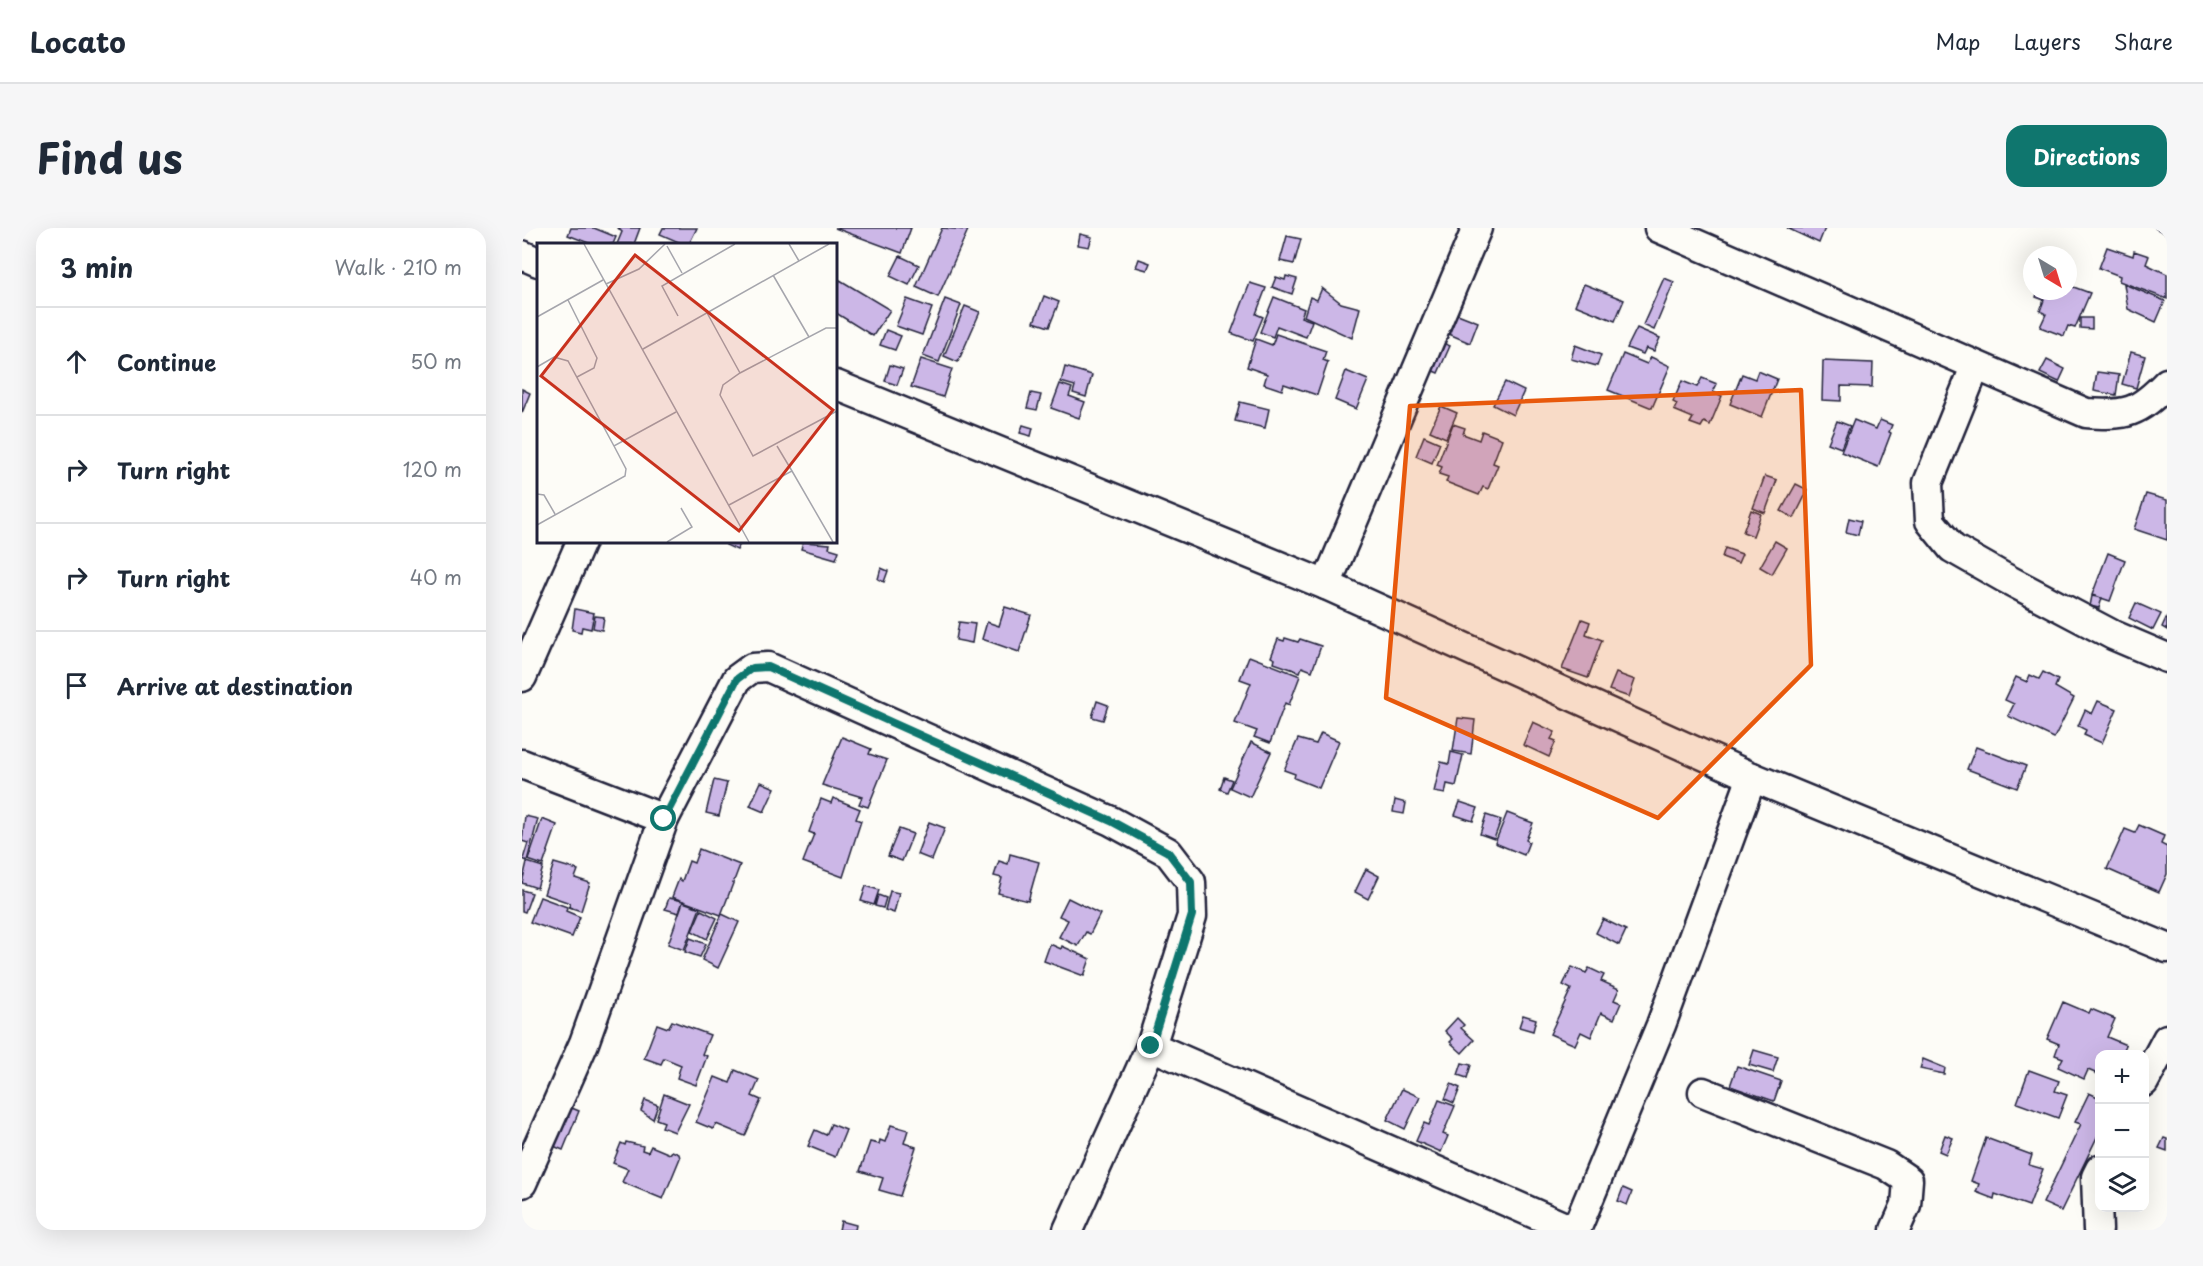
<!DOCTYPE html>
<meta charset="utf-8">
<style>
body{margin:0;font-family:"Playpen Sans",sans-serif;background:#f6f6f7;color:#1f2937}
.controls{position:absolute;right:18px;bottom:18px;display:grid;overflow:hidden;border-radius:12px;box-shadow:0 6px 24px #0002}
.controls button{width:54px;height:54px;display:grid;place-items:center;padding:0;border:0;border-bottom:2px solid #e0e1e3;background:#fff;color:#1f2937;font:30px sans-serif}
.compass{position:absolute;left:1501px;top:18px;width:54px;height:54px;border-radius:50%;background:#fff;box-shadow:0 6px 24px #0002;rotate:142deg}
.stop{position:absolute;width:18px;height:18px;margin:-14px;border:4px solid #0f766e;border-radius:50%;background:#fff}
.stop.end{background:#0f766e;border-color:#fff;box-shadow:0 2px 6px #0008}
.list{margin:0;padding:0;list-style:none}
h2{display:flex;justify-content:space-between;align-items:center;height:78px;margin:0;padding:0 24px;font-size:26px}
h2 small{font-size:20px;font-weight:400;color:#747a83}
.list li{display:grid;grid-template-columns:39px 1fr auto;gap:18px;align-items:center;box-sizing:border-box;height:108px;padding:0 24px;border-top:2px solid #e0e1e3}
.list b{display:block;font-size:22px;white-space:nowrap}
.list em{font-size:20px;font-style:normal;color:#747a83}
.icon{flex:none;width:33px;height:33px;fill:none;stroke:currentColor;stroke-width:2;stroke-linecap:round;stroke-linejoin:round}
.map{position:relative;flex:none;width:1645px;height:1002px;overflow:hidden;border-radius:18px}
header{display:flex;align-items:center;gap:36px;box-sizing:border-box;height:84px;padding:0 30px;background:#fff;border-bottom:2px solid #e0e1e3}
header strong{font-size:28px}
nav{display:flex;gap:33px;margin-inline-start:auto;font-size:21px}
.intro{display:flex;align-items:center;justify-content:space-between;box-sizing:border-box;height:144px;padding:0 36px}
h1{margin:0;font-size:42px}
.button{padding:15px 27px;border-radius:18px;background:#0f766e;color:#fff;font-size:21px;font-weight:700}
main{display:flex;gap:36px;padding:0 36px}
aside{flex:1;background:#fff;border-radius:18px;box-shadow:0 6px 24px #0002}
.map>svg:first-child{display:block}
</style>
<header>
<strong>Locato</strong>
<nav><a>Map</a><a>Layers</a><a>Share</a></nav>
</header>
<div class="intro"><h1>Find us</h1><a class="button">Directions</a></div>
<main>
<aside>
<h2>3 min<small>Walk · 210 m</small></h2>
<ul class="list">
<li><svg class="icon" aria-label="ahead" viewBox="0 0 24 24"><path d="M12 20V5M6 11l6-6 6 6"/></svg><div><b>Continue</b></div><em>50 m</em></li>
<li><svg class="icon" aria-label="right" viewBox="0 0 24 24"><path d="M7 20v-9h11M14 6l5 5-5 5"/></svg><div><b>Turn right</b></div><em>120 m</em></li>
<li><svg class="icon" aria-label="right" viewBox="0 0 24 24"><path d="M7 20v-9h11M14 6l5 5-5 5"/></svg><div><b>Turn right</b></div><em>40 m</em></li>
<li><svg class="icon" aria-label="arrive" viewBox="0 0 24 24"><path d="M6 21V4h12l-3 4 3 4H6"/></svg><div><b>Arrive at destination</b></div></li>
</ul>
</aside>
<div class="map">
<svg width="1645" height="1002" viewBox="0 0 1645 1002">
<rect width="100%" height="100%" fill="#fdfcf7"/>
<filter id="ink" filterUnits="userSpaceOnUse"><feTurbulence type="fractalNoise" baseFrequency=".0167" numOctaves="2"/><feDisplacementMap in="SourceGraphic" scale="12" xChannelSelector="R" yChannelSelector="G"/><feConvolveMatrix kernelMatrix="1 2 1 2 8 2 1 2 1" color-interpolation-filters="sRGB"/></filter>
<g filter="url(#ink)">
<g fill="#ccb7e7" stroke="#22223b" stroke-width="1.5">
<polygon points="49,0 72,0 94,9 91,16 69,16 46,7"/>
<polygon points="96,0 118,0 112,16 95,16 100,4"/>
<polygon points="141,0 175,0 167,16 161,16 138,6"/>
<polygon points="313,0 389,0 380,25"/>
<polygon points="420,0 446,2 416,69 394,59"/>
<polygon points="1265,0 1303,0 1297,15"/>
<polygon points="1633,0 1645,0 1645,6"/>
<polygon points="558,6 570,9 567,19 556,17"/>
<polygon points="765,8 779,11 772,36 758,33"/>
<polygon points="1585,19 1611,28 1612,23 1627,28 1624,36 1645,46 1645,71 1597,53 1598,48 1577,40"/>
<polygon points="378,28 397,37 387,57 368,48"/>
<polygon points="617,31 628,35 625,42 614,39"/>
<polygon points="764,48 775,51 770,66 750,59 754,49 763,52"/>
<polygon points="1142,50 1152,54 1132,102 1121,97"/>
<polygon points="318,52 368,82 351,108 314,85 314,60"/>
<polygon points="728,55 744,60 734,86 741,89 731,113 709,105"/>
<polygon points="1062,56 1102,72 1093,93 1053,77"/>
<polygon points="1602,56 1643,73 1634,94 1606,81"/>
<polygon points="1546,57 1568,65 1553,100 1546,98 1542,108 1518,99 1524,86 1518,83 1522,72 1514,69 1516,63 1546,63"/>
<polygon points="800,60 819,75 838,80 830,110 782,88 788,69 795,72"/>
<polygon points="522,68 537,74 527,99 512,94"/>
<polygon points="752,69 782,81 779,89 790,93 784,109 755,98 751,109 738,104"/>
<polygon points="385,71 410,80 400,107 374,98"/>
<polygon points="423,71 439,77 417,134 401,128"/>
<polygon points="443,78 458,84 436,134 422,128"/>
<polygon points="928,83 956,94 948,115 920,103"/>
<polygon points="1558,90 1570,90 1570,101 1558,100"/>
<polygon points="1115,100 1138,110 1132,123 1124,120 1121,126 1105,120"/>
<polygon points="364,102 379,108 373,122 358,117"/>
<polygon points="754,106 804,123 801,132 806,134 795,167 762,156 760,162 742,156 745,146 725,139 734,111 750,117"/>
<polygon points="916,113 928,118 916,145 904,140"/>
<polygon points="1053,117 1079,127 1075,138 1049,131"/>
<polygon points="1609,124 1623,128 1614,160 1600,156"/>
<polygon points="1101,126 1125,136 1129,129 1148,138 1130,180 1086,162"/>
<polygon points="399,131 430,141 421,169 389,159"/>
<polygon points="1525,132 1543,141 1537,154 1518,145"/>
<polygon points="1301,133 1351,135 1350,159 1319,158 1319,173 1300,172"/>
<polygon points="368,137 381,141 375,157 363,153"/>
<polygon points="543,139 570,147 564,169 551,165 553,158 539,154"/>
<polygon points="824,143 846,152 834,181 813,172"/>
<polygon points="1236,143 1255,151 1240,189 1208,176 1220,146 1233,151"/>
<polygon points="1575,144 1597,147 1594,167 1572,163"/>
<polygon points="1180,150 1195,156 1191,164 1200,168 1188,197 1182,194 1179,199 1168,195 1171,190 1152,182 1155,176 1151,174 1160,153 1175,159"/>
<polygon points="983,154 1002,163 991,187 971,177"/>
<polygon points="538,156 550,160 547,168 563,174 557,190 529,180"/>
<polygon points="0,161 8,165 0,185"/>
<polygon points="509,165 519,167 515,182 505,180"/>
<polygon points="718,174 747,181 743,200 713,193"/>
<polygon points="919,178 935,185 924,210 908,203"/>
<polygon points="1332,192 1354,201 1358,192 1370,197 1367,204 1369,205 1356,239 1319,224"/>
<polygon points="1315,193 1328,198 1319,220 1306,215"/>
<polygon points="931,196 943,200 941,206 957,212 960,203 980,211 971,235 976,237 966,261 961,259 957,267 924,254 926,249 917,246 920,239 915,237"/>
<polygon points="501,197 511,200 509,208 498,205"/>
<polygon points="902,208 918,215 910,235 894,228"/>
<polygon points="1243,248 1255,252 1243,285 1231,280"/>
<polygon points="1274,256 1286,262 1272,290 1259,283"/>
<polygon points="1624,266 1645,272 1645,312 1612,301"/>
<polygon points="1229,282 1239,286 1231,308 1221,304"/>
<polygon points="1327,290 1339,293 1336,307 1324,304"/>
<polygon points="1253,313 1265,320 1250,346 1238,339"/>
<polygon points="206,314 219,314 215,322 204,317"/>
<polygon points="281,314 308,316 307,320 317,323 314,331 279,321"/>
<polygon points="1203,320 1220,326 1216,335 1200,329"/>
<polygon points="1586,325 1603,332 1588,373 1570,367"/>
<polygon points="359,340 366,343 362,354 356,351"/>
<polygon points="1570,368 1580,370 1577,380 1568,378"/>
<polygon points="1614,375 1639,386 1631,402 1607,390"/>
<polygon points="483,379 509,387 497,424 460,411 465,394 477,398"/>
<polygon points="53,381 72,385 69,401 60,399 59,404 50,402"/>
<polygon points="73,388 82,389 80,402 71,400"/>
<polygon points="1645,388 1645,402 1640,399"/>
<polygon points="1060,391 1068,394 1064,406 1080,412 1066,450 1040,441"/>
<polygon points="437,394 453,396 450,415 434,412"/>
<polygon points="763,410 776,414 778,411 799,418 790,443 780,439 778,444 752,435 753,431 749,429 756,411 762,413"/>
<polygon points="727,428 778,448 767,477 763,475 748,515 732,509 735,503 713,495 729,455 718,451"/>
<polygon points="1521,444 1536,452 1533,459 1552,470 1532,510 1486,488 1492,476 1483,472 1494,449 1505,454 1508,447 1517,451"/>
<polygon points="1094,445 1113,452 1107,469 1087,462"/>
<polygon points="575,473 586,477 581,492 570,489"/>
<polygon points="1576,473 1595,481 1580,515 1562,507 1564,502 1556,498 1563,482 1570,486"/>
<polygon points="936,490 953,492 949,526 931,523"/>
<polygon points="1011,494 1033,504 1029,511 1034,513 1027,529 1001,517"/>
<polygon points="799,505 817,513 797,560 772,550 773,546 762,542 776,511 794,516"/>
<polygon points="320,509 349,521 347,526 365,532 346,579 337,576 340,569 300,557"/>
<polygon points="729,514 749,524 728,569 708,560"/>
<polygon points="1454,519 1504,538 1495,560 1445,541"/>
<polygon points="929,524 941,527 934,558 925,556 923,566 912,564 919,534 927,536"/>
<polygon points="702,549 710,552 705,564 698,561"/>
<polygon points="192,552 205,555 197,588 184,585"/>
<polygon points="239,554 253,560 242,584 228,578"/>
<polygon points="311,570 338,581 334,591 339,593 321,649 281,634 292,606 287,604 299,571 309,575"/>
<polygon points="873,572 884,575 882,586 871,584"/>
<polygon points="938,574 956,580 951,593 933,587"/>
<polygon points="985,585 1011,595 1004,612 1007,614 1002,627 973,615"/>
<polygon points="964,587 979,592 972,611 958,606"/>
<polygon points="3,588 16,591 5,633 1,631 6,615 0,613"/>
<polygon points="20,591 35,597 21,637 6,632"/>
<polygon points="407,594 423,600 410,632 395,626"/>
<polygon points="1617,597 1642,608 1639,616 1645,619 1645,646 1637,664 1585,641 1603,601 1613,605"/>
<polygon points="377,601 391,606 380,633 366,628"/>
<polygon points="177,621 218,637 199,687 150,669 157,651 160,653 167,633 172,635"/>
<polygon points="488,626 517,634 506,673 476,665 480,650 472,648 477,633 486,636"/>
<polygon points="5,634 21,639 15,660 0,655"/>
<polygon points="32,635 56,642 53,650 68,655 59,683 47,679 48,675 22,666"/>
<polygon points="844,641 857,648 846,671 833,664"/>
<polygon points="344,658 357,662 352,677 339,673"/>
<polygon points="0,662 10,665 3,684 0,683"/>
<polygon points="368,663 377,665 372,685 363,682"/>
<polygon points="356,667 364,670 361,680 353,678"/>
<polygon points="18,669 45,679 44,683 58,689 50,709 8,694"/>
<polygon points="147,670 161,673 157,685 143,681"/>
<polygon points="546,670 578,686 568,706 564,704 556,718 537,709 546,692 537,688"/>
<polygon points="161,674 178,680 162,722 146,716"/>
<polygon points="179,682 195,690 185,711 170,703"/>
<polygon points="200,686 217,694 196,740 180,732"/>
<polygon points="1081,691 1104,702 1097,717 1074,705"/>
<polygon points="168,710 184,716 178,729 163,724"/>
<polygon points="528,716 539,721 540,718 568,731 562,748 522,733"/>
<polygon points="1050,739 1064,745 1067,740 1082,747 1079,753 1097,761 1092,772 1099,775 1092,791 1079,785 1069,809 1059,804 1053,817 1028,806 1049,761 1041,757"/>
<polygon points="1541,774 1567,785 1569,781 1593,791 1585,809 1604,817 1600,826 1578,826 1578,847 1566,842 1562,851 1536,839 1541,830 1533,827 1537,816 1525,811"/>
<polygon points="1001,787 1014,791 1011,803 997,799"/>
<polygon points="935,790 942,797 939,800 952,812 940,825 928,814 931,811 923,803"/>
<polygon points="150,793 188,807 180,826 185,828 174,857 155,850 159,837 142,830 139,836 122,830 135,796 146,800"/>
<polygon points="1232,822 1256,829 1251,844 1227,837"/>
<polygon points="1401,831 1423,840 1422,846 1398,841"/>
<polygon points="940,835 949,837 945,850 936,847"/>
<polygon points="1215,838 1259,853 1252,873 1208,858"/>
<polygon points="213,842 237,852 230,868 239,872 223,908 194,896 191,901 174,894 193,849 208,855"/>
<polygon points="1507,842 1537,853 1533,863 1545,867 1536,890 1495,875"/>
<polygon points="929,856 938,860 932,875 923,871"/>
<polygon points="880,861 898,869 883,901 865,892"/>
<polygon points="1567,865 1578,870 1578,903 1539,983 1521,975 1559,896 1553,894"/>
<polygon points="142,866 167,876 153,904 140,899 142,894 134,891"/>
<polygon points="123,872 136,877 131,891 119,883"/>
<polygon points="917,872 933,878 921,906 926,908 919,924 894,913 902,895 907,897"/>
<polygon points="45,878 57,883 41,922 29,917"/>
<polygon points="309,896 324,902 313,929 286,918 293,902 304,907"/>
<polygon points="369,897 386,902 382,915 394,919 378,968 357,962 361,950 338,943 348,914 357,916 358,912 363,914"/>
<polygon points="1423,907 1431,910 1424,926 1417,923"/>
<polygon points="1464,910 1510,927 1507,937 1521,941 1507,978 1473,966 1472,971 1454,964 1457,956 1449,953"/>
<polygon points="1642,910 1645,911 1645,923 1637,920"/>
<polygon points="104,914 121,918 120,922 126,924 129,918 148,926 150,923 157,926 158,930 141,971 100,954 106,941 91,935 99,915 103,917"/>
<polygon points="1101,960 1110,964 1105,977 1096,973"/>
<polygon points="319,993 334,997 333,1002 317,1002"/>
</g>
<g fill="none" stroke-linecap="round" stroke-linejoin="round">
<g stroke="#22223b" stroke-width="33">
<g id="minor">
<path d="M1137,0l427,185c41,3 52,0 81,-30"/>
<polyline points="0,27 16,34"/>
<polyline points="1453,139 1406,255 1408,293 1430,320 1481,349 1591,407 1645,430"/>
<polyline points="314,157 804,357 1230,549 1645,720"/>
<polyline points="804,357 955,0"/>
<polyline points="0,449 59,314"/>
<polyline points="0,536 142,591"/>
<polyline points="629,818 1050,1002"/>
<polyline points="1622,854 1645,811"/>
<polyline points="1181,864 1364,937 1386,952 1384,977 1373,1002"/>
<polyline points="0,955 62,815 142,591 215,451 230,440 246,439 589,593 646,624 669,654 670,688 629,818 546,1002"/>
<polyline points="1054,1002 1139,797 1230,549"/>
<polyline points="1576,1002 1574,949 1578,941"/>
</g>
</g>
<use href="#minor" stroke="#fdfcf7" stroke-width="28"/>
</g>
</g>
<g fill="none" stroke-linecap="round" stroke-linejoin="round" filter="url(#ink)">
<polyline stroke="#0f766e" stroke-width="8" points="142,591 215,451 230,440 246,439 589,593 646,624 669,654 670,687 629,818"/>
</g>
<path fill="#e8590c" fill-opacity="0.2" stroke="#e8590c" stroke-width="4.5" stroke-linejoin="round" d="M1279,162l10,275 -153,153 -272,-120 24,-292z"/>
<g transform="translate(15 15)">
<rect width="300" height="300" fill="#fdfcf7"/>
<path fill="none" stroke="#a5a5ac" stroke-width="1.5" d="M47,1l165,298M252,1l10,17M130,3l15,27M236,32l36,62M69,41l33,-15 26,-25M31,57l29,58 -3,10 -17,9M169,68l34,62M141,73l-16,-30 73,-42M0,74l66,-37M300,85h-11l-86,45 -17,12 -3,10 33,61 84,-45M106,106l186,-105M0,124l17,-10 14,4 46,85 62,-34M255,228l41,71M0,251l7,1 11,19M192,262l63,-34 -15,-25M0,282l88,-49 1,-7 -12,-23M130,299l25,-15 -11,-19"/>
<path fill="#c8321e" fill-opacity="0.15" stroke="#c8321e" stroke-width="3" d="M98,12l198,155 -94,121 -198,-155z"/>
<rect width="300" height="300" fill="none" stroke="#22223b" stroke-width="3"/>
</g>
</svg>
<div class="controls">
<button>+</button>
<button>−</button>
<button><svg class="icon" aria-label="layers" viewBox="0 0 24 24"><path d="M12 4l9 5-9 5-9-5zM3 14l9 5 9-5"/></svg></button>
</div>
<svg class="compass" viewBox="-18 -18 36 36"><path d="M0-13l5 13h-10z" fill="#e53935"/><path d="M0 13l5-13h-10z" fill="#747a83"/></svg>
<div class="stop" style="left:142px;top:591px"></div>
<div class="stop end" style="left:629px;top:818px"></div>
</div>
</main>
